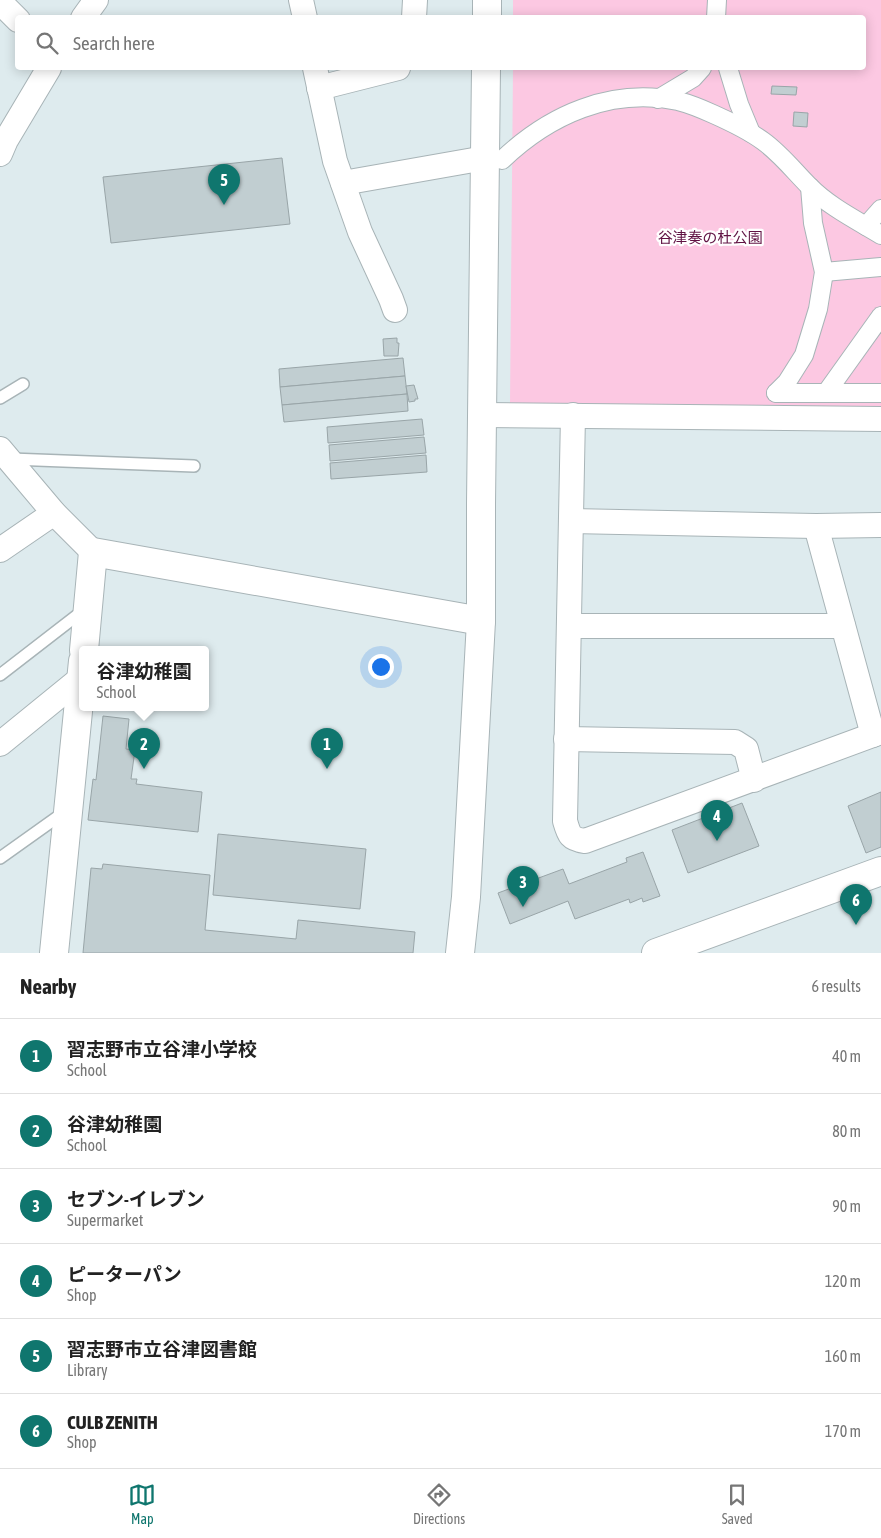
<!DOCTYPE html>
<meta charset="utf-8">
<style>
body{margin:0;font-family:"Asap Condensed","Noto Sans JP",sans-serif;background:#f6f6f6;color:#222}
.you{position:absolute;left:380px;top:666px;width:18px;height:18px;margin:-12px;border:4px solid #fff;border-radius:50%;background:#1a73e8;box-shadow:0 0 0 8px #1a73e833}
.badge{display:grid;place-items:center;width:32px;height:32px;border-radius:50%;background:#0f766e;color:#fff;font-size:16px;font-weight:700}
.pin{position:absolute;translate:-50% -41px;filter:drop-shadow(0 1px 2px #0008)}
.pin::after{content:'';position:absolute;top:26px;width:18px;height:15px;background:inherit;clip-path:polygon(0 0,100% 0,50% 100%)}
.popup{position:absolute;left:79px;top:646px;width:130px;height:65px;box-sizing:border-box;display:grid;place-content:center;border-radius:5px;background:#fff;filter:drop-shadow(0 1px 4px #0005);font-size:16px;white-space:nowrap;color:#767676}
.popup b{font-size:19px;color:#222}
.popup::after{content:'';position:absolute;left:50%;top:100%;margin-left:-10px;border:10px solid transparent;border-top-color:#fff}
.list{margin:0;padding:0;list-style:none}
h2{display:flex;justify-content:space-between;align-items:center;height:65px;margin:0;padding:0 20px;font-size:21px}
h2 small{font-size:16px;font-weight:400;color:#767676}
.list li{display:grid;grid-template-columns:32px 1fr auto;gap:15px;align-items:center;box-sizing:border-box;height:75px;padding:0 20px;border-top:1px solid #e0e0e0}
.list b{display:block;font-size:19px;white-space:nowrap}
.list p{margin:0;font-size:16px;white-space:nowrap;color:#767676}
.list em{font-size:16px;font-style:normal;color:#767676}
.icon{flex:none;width:28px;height:28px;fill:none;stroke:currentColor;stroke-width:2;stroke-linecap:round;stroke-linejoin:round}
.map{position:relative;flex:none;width:881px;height:953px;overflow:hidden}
.search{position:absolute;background:#fff;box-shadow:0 2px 12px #0003;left:15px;right:15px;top:15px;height:55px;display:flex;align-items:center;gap:12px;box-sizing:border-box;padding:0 18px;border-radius:5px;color:#767676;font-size:19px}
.sheet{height:515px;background:#fff}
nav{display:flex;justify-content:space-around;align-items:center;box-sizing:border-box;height:70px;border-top:1px solid #e0e0e0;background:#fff;font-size:14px;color:#767676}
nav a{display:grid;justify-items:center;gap:2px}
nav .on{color:#0f766e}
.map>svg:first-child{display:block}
</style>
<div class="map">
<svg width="881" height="953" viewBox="0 0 881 953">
<rect width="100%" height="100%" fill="#deebee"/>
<polygon fill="#fcc8e2" points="513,0 881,0 881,407 510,404 513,68 864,68 864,18 513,17"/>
<g fill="#c1ced1" stroke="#99a5a8">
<polygon points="772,86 797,87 796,95 771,94"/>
<polygon points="794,112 808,113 807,127 793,126"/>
<polygon points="282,158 290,224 111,243 103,177"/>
<polygon points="397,338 397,343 399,343 398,356 384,356 383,339"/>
<polygon points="403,358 405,376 280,387 279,369"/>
<polygon points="405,376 407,394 282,405 280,387"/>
<polygon points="414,385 418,399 415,399 415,401 409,402 406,386"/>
<polygon points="407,394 408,411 284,422 282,405"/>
<polygon points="422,419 424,435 328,443 327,427"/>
<polygon points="424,437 426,453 330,461 329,445"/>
<polygon points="426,455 427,472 331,479 330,463"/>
<polygon points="103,716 129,719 126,749 135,750 131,779 137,779 136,784 202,792 198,832 88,820 93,779 96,780"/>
<polygon points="881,792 881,847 866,853 848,806"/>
<polygon points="742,803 759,846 688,873 672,830"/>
<polygon points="218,834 366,849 360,909 213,895"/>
<polygon points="643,852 660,896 643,902 642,898 630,903 629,899 575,919 568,901 510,924 498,893 563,869 569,884 627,862 626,858"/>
<polygon points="103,864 210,875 205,930 296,939 298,920 415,932 413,953 83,953 91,868 102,869"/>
</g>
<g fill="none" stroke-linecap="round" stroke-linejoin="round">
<g stroke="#a8b4b7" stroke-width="14">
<g id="service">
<polyline points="0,398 23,384"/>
<polyline points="11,459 194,466"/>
<polyline points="0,675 84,610"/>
<polyline points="0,858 66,811"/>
</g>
</g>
<g stroke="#a8b4b7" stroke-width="20">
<g id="pedestrian">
<polyline points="716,18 717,0"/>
<polyline points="728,68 739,104 751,133"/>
<polyline points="658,99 693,78 702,68"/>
<path d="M502,160c47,-45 109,-73 176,-59 12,3 24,8 35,13 18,8 35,16 50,27 18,13 31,30 46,45 19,20 49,35 72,49"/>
<polyline points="866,226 881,209"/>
<polyline points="824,272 881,267"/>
<polyline points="776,393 787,382 804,355 818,309 824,272 813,223 810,187"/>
<polyline points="776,393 881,393"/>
<polyline points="826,393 881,316"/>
</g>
</g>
<g stroke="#a8b4b7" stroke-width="26">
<g id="minor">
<polyline points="301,0 305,18"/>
<polyline points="0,2 18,20"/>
<polyline points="83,18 96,0"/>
<polyline points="414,18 415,0"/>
<polyline points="315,68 335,161 360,232 391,299 395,310"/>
<polyline points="319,88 398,68"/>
<polyline points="0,154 6,140 49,68"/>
<polyline points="343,183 485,158"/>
<polyline points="482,415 881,419"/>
<path d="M573,415l-8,406c4,14 5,18 20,20l296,-109"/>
<polyline points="0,449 54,513 93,552"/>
<polyline points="571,521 816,526 881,525"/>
<polyline points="816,526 873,735"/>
<polyline points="0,550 54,513"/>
<polyline points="569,626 843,626"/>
<polyline points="566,739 735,742 746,749 754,780"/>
<polyline points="0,744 81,678"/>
</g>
</g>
<g stroke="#a8b4b7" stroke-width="30">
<g id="tertiary">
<polyline points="487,18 487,0"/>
<polyline points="84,650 93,552 481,621"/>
<polyline points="54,953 83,661"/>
<polyline points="460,953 466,897 481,621 481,504 486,68"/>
<polyline points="656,953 881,871"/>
</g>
</g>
<use href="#service" stroke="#fff" stroke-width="11"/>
<use href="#pedestrian" stroke="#fff" stroke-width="18"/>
<use href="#minor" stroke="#fff" stroke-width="24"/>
<use href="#tertiary" stroke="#fff" stroke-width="28"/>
</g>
<g text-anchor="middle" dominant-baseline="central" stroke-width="4.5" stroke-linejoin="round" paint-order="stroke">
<g font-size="15" fill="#601243" stroke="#fff">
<text x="710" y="237">谷津奏の杜公園</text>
</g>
</g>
</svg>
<div class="you"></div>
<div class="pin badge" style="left:327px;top:769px">1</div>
<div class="pin badge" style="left:144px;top:769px">2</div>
<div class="popup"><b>谷津幼稚園</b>School</div>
<div class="pin badge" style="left:523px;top:907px">3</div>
<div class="pin badge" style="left:717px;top:841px">4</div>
<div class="pin badge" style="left:224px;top:205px">5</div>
<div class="pin badge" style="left:856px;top:925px">6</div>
<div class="search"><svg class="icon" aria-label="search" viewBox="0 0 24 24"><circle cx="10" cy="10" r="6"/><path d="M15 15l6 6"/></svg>Search here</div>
</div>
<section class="sheet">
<h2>Nearby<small>6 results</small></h2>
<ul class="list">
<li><span class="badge">1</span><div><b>習志野市立谷津小学校</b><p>School</p></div><em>40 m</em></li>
<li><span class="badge">2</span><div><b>谷津幼稚園</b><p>School</p></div><em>80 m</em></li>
<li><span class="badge">3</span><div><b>セブン-イレブン</b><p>Supermarket</p></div><em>90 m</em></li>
<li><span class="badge">4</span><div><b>ピーターパン</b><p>Shop</p></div><em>120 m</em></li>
<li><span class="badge">5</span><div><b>習志野市立谷津図書館</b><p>Library</p></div><em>160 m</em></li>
<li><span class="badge">6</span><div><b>CULB ZENITH</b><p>Shop</p></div><em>170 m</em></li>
</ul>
</section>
<nav>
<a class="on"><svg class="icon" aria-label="map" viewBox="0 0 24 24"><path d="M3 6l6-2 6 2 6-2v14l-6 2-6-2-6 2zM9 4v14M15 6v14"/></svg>Map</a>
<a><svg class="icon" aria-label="directions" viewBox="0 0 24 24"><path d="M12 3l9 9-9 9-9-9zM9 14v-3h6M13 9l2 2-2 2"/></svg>Directions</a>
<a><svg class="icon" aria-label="saved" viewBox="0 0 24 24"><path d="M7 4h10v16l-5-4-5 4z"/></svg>Saved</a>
</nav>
